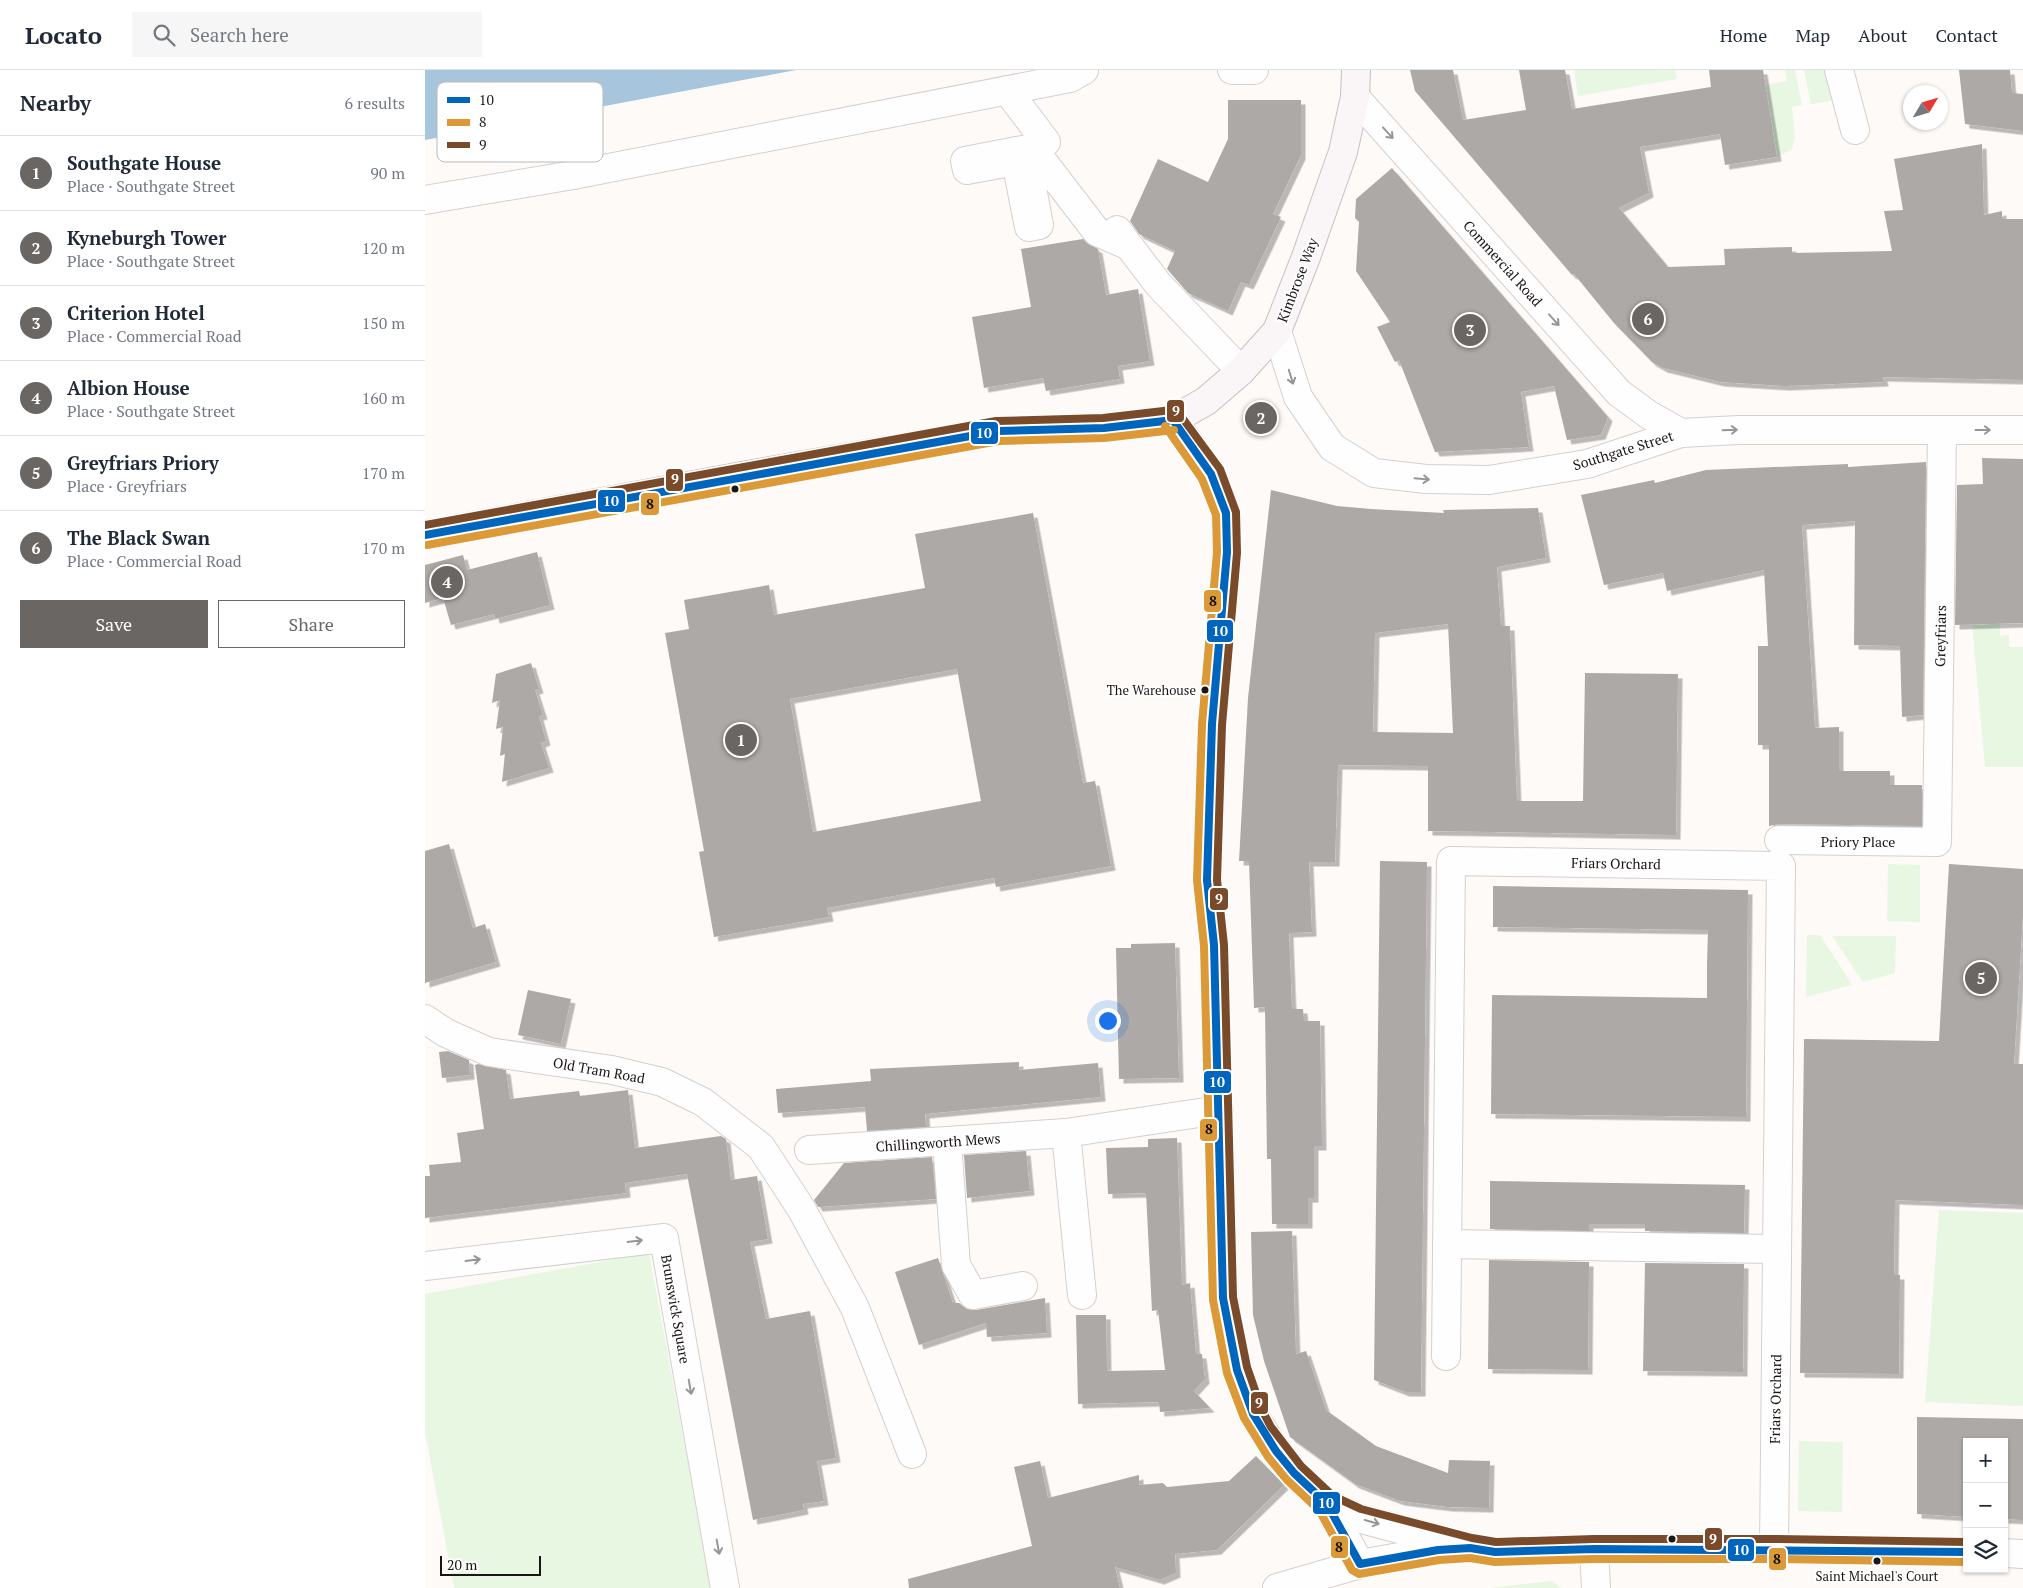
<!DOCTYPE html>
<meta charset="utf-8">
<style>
body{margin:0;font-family:"PT Serif",serif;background:#f6f6f7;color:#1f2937}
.controls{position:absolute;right:15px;bottom:15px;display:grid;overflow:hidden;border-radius:0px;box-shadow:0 1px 4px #0004}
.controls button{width:45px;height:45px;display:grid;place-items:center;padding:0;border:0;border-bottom:1px solid #e0e1e3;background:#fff;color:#1f2937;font:25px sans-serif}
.compass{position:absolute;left:1478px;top:15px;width:45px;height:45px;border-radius:50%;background:#fff;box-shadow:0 1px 4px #0004;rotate:52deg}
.scale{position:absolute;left:15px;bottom:12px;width:101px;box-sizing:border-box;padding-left:5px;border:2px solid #1b1614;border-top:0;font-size:14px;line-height:18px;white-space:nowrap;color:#1b1614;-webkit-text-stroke:4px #fff;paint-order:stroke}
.you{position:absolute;left:682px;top:950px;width:18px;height:18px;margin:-12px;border:4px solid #fff;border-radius:50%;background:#1a73e8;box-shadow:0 0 0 8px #1a73e833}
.badge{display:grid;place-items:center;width:32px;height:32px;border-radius:50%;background:#6a6664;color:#fff;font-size:16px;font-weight:700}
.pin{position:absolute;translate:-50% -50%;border:2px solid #fff;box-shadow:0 1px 5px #0006}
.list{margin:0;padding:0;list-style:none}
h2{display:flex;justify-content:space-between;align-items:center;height:65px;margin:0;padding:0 20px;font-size:21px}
h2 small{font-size:16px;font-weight:400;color:#747a83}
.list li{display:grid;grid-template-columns:32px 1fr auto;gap:15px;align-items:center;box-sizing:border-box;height:75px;padding:0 20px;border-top:1px solid #e0e1e3}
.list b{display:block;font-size:19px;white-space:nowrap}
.list p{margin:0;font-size:16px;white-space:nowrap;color:#747a83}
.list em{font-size:16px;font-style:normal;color:#747a83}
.actions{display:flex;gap:10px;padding:15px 20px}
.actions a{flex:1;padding:11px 0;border:1px solid #6a6664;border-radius:0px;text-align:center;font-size:18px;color:#6a6664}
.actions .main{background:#6a6664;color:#fff}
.icon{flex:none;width:28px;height:28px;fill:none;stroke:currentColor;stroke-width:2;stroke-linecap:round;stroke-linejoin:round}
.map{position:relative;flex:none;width:1598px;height:1518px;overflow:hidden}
header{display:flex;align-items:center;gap:30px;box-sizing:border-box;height:70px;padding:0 25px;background:#fff;border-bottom:1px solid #e0e1e3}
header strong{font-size:24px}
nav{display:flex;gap:28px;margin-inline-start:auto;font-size:18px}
.search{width:350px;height:45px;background:#f6f6f7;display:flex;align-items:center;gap:12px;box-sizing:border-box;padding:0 18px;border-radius:0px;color:#747a83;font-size:19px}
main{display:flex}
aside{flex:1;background:#fff}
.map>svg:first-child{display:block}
</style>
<header>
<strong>Locato</strong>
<div class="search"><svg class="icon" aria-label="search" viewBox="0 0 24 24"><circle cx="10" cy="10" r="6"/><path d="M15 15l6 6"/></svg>Search here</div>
<nav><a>Home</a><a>Map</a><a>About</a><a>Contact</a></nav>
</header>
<main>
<aside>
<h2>Nearby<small>6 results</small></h2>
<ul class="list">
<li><span class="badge">1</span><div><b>Southgate House</b><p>Place · Southgate Street</p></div><em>90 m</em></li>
<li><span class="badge">2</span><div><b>Kyneburgh Tower</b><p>Place · Southgate Street</p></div><em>120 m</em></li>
<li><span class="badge">3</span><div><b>Criterion Hotel</b><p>Place · Commercial Road</p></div><em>150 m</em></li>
<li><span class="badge">4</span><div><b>Albion House</b><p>Place · Southgate Street</p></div><em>160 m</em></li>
<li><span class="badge">5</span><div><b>Greyfriars Priory</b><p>Place · Greyfriars</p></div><em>170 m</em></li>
<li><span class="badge">6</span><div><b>The Black Swan</b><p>Place · Commercial Road</p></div><em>170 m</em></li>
</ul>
<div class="actions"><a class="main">Save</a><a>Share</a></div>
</aside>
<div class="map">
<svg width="1598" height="1518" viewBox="0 0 1598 1518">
<defs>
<filter id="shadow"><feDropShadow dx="4.5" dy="4.5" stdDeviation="0" flood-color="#0004"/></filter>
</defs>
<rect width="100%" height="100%" fill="#fdfaf8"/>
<g fill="#e7f7e1">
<polygon points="1149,0 1250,0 1252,9 1153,26"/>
<polygon points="1360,0 1370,0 1377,35 1367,37 1370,68 1367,79 1352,87 1340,15 1362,11"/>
<polygon points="1379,0 1402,0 1411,30 1386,34"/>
<polygon points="1575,554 1575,566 1584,565 1584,577 1598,577 1598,697 1560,697 1547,555"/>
<polygon points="1463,794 1495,795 1495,852 1462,851"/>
<polygon points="1382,865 1395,865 1427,915 1381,927"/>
<polygon points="1407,866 1471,866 1470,903 1438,912"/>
<polygon points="1514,1140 1598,1143 1598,1336 1500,1332"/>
<polygon points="224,1183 286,1518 29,1518 0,1362 0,1224"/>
<polygon points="1374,1371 1418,1372 1417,1442 1373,1441"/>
<polygon points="1127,1511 1136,1518 1067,1518 1072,1517"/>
</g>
<polygon fill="#a7c6dd" points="0,0 371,0 0,70"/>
<g fill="#ada9a7" fill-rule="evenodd" filter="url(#shadow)">
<polygon points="985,0 1028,0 1038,50 1101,40 1094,0 1140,0 1147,39 1286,17 1284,0 1338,0 1352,87 1300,95 1295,64 1215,77 1224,123 1194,138 1243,197 1300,195 1299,179 1367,177 1367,183 1467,181 1459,141 1478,140 1469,89 1557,74 1559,145 1577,141 1577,149 1598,149 1598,310 1458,307 1459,312 1360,316 1295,312 1238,298 1227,292 1189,253 1149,204 1147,205 990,21"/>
<polygon points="1534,0 1585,0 1587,23 1598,24 1598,61 1540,54"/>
<polygon points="803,30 876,30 876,85 848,144 856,147 824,215 816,212 803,241 763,223 742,199 750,181 714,164 705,151 733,89 783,112 803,69"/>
<polygon points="967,98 1183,347 1176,365 1142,370 1129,316 1096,322 1104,377 1010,382 974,290 970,292 952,257 965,252 931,201 934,152 930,148 931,129"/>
<polygon points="658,169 673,179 681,225 713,219 725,291 693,296 695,309 621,321 618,308 559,318 547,247 606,237 596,179"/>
<polygon points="1557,388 1598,389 1598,553 1530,555 1532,415 1558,414"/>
<polygon points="1501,392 1498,645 1477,647 1475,576 1429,575 1430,451 1377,455 1390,658 1414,657 1414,701 1465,701 1465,715 1497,715 1497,756 1354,754 1344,756 1344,675 1333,675 1333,576 1343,576 1339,500 1242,521 1238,503 1179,515 1156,425 1229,410 1230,413 1281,400 1423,394 1423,397"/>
<path d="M846,420l66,16 34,3 73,4 -1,-3 95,-2 8,50 -49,9 4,59h9l7,175h66l2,-128 93,1 -2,161 -248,-4v-65l-90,-1 -3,97h-26l3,70 -23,1 3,76h11l1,12h16l2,125h-8v52h-6v26h-36l-1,-65h-4l-2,-152 -11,1 -5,-147h-10l9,-163zM1023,554l5,109 -80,-1 2,-99z"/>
<path d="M608,443l50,270 12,-2 16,85 -115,21 -2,-9 -167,30 2,9 -115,20 -15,-85 5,-1 -39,-218 24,-4 -5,-29 85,-15 5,30 151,-27 -10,-54zM532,599l24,132 -168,31 -23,-133z"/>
<polygon points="112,482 125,535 70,549 69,544 26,555 18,528 0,533 0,495 38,485 42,500"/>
<polygon points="106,593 114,619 110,620 118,645 114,646 121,671 116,673 124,698 77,712 80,684 75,686 78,657 71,659 75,630 67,633 71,604"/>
<polygon points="24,774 48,858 60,854 71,892 0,913 0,781"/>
<polygon points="955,791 1002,792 996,1322 980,1322 949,1310"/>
<polygon points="1524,794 1598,799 1598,845 1589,994 1598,994 1598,1135 1470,1130 1469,1205 1475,1205 1474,1304 1375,1303 1379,969 1514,971"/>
<polygon points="1068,816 1323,820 1321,1047 1066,1044 1067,925 1282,928 1282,894 1283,860 1068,857"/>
<polygon points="750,873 754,1008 694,1009 691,878 706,878 706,874"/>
<polygon points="103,920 146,929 136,974 93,965"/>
<polygon points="23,981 44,990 45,1005 17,1008 14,982"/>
<polygon points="594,992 594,1000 673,993 676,1027 500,1044 501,1057 442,1061 440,1037 353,1043 351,1019 446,1011 445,999"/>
<polygon points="53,994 81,1000 85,1029 154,1021 155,1026 203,1020 210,1078 296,1066 301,1069 306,1110 332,1106 343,1169 325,1172 341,1249 385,1241 411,1388 392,1391 399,1431 378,1434 379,1440 328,1450 262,1104 200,1113 201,1123 0,1148 0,1106 5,1106 4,1095 36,1092 32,1063 59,1059 50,995"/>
<polygon points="752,1068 757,1215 765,1213 771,1284 777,1284 780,1309 769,1321 785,1338 735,1342 734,1332 653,1334 651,1245 681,1245 682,1301 740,1300 733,1240 727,1241 721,1123 683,1124 681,1078 723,1077 723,1069"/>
<polygon points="601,1081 605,1121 542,1128 539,1085"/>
<polygon points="507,1087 511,1129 393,1137 389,1130 419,1093"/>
<polygon points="1065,1111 1320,1115 1319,1163 1220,1161 1220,1154 1164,1154 1164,1161 1065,1159"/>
<polygon points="867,1161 871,1284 881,1281 901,1340 951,1376 1023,1403 1024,1390 1065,1391 1064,1438 1023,1437 975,1431 930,1414 865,1367 839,1291 828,1245 826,1162"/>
<polygon points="513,1188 528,1233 534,1233 542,1239 551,1240 620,1228 622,1263 562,1267 561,1253 494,1275 470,1202"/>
<polygon points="1064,1190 1164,1192 1163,1300 1063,1299"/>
<polygon points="1220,1193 1319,1194 1318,1302 1218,1301"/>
<polygon points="1492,1347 1598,1349 1598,1450 1579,1449 1579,1372 1542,1372 1542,1447 1492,1444"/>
<polygon points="831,1386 859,1415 792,1480 750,1484 751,1503 735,1510 690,1497 695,1518 484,1518 483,1509 607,1476 589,1397 615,1391 623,1428 714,1405 714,1415 738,1413 742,1417 804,1411"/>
</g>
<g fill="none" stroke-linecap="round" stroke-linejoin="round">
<g stroke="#d4d0ce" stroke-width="30">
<g id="minor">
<polyline points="807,0 829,0"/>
<polyline points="1414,0 1430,60"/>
<polyline points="582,20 621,72 613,77 540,91 542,100 591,91 604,157 614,155 602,91 616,89 672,162 702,175"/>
<polyline points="930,27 1194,323 1224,345 1256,363"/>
<polyline points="0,130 148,105 645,8 659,0"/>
<polyline points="692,160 733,214 816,301"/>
<polyline points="852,261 873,327 907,377 949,403 1001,409 1064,410 1162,394 1256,363 1314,360 1598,360"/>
<polyline points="748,350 786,404 801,443 802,482 787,654 782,810 789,875 798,1228 812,1300 828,1344 851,1381 869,1403 902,1434 935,1494"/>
<polyline points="1354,770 1512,772 1517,360"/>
<polyline points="0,949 21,963 64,982 187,1000 237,1012 278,1032 336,1077 377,1140 430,1238 487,1384"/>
<polyline points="641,1063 657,1225"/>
<polyline points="522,1072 531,1195 548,1225 598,1216"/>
<polyline points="384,1080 641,1063 794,1040"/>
<polyline points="1022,1174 1352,1179"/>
<polyline points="0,1196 239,1168 300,1518"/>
<polyline points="1021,1286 1026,791 1356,796 1349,1479"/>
<polyline points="902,1434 933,1448 1026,1473"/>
<polyline points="1169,1479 1171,1518"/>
<polyline points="1579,1483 1598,1484"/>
<polyline points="852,1518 935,1494 1013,1480 1045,1478 1070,1482 1169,1479 1349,1479 1542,1482"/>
</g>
</g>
<g stroke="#c9bfc3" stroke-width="30">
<polyline id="major" points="0,465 334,403 573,361 679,358 748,350 781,331 816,301 852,261 881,187 918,82 930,27 931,0"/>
</g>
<use href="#minor" stroke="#fffefe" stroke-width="28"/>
<use href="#major" stroke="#faf5f7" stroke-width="28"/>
<g stroke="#fff" stroke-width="11">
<g id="bus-1">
<polyline points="748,350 786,404 801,443 802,482 787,654 782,810 789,875 798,1228 812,1300 828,1344 851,1381 869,1403 902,1434 935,1494 1013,1480 1045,1478 1070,1482 1169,1479 1542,1482"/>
<polyline points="0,465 573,361 679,358 748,350"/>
</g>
</g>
<g stroke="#fff" stroke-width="11">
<g id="bus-2">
<polyline points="740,356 777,409 791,445 792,482 777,654 772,810 779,876 788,1230 802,1303 819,1348 843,1387 862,1410 894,1440 927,1500 934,1504 1014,1490 1045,1488 1070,1492 1169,1489 1349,1489 1542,1492"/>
<polyline points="2,475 574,371 679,368 749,360"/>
</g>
</g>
<g stroke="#fff" stroke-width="11">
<polyline id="bus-3" points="0,455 571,351 678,348 747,340 753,342 795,399 811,442 812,483 797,655 792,810 799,875 808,1227 822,1297 837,1340 846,1357 876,1396 908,1426 936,1439 1047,1468 1071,1472 1169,1469 1349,1469 1542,1472"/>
</g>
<use href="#bus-1" stroke="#0065bd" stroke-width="8"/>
<use href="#bus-2" stroke="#dc9937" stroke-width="8"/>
<use href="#bus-3" stroke="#7a4b2a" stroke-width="8"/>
</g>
<defs><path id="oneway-shaft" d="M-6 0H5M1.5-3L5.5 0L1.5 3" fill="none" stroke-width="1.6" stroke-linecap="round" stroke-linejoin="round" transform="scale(1.25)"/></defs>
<g stroke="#989695">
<use href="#oneway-shaft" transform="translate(963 63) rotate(48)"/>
<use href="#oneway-shaft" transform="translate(1129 250) rotate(48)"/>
<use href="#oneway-shaft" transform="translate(866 307) rotate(73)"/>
<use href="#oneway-shaft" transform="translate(1305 360) rotate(-2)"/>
<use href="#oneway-shaft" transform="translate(1558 360)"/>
<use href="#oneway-shaft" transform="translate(997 409) rotate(5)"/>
<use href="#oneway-shaft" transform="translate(210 1171) rotate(-7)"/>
<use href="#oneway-shaft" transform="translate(48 1190) rotate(-7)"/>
<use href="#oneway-shaft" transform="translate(265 1317) rotate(80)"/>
<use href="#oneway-shaft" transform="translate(947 1452) rotate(16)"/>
<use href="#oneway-shaft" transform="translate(293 1477) rotate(80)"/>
</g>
<g fill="#1b1614" stroke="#fff" stroke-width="2">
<circle cx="310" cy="419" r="4.5"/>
<circle cx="780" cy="620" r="4.5"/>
<circle cx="1247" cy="1469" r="4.5"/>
<circle cx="1452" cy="1491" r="4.5"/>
</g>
<g text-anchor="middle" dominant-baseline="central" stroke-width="4" stroke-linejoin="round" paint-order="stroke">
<g font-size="13" fill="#1b1614" stroke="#fff" text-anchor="end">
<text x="771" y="620">The Warehouse</text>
<text x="1452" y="1506" text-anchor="middle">Saint Michael's Court</text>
</g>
<g font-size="14" fill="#1b1614" stroke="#fff">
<text transform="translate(1078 193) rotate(48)">Commercial Road</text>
<text transform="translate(872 210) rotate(-69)">Kimbrose Way</text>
<text transform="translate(1198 380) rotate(-17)">Southgate Street</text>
<text transform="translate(1515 566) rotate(-89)">Greyfriars</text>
<text x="1433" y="771">Priory Place</text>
<text transform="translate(1191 793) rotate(1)">Friars Orchard</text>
<text transform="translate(174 1000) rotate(10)">Old Tram Road</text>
<text transform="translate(513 1072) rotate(-4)">Chillingworth Mews</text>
<text transform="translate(251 1239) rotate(80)">Brunswick Square</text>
<text transform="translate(1350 1329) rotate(-89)">Friars Orchard</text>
</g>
</g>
<rect x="12" y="12" width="166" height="80" rx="8" fill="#fff" stroke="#bbb9b8" stroke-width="1"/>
<rect x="22" y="27" width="23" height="6" fill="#0065bd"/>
<rect x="22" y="49" width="23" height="7" fill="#dc9937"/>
<rect x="22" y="72" width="23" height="6" fill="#7a4b2a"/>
<g font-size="14" fill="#1b1614">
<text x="54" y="35">10</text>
<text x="54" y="57">8</text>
<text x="54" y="80">9</text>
</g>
<g stroke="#fff" stroke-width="2">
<rect x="741" y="329" width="19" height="24" rx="5" fill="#7a4b2a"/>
<rect x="545" y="351" width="29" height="24" rx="5" fill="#0065bd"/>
<rect x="240" y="398" width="19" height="24" rx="5" fill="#7a4b2a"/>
<rect x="172" y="419" width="29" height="24" rx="5" fill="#0065bd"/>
<rect x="215" y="422" width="20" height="24" rx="5" fill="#dc9937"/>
<rect x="778" y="519" width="19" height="24" rx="5" fill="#dc9937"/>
<rect x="781" y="549" width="28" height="24" rx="5" fill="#0065bd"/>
<rect x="784" y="817" width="20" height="24" rx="5" fill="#7a4b2a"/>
<rect x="778" y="1000" width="29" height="24" rx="5" fill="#0065bd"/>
<rect x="774" y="1048" width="19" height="24" rx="5" fill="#dc9937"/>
<rect x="825" y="1321" width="19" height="24" rx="5" fill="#7a4b2a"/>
<rect x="887" y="1421" width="29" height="24" rx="5" fill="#0065bd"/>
<rect x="1279" y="1457" width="19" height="24" rx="5" fill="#7a4b2a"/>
<rect x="905" y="1465" width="19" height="24" rx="5" fill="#dc9937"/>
<rect x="1302" y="1468" width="28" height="24" rx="5" fill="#0065bd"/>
<rect x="1343" y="1477" width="19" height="24" rx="5" fill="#dc9937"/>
</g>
<g font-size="14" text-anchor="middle" font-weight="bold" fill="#fff">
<text x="751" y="346">9</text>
<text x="559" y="368">10</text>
<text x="250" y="414">9</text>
<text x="186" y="436">10</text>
<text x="795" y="566">10</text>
<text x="794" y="834">9</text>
<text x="792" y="1017">10</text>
<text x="834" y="1338">9</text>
<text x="901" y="1438">10</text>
<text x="1288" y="1474">9</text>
<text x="1316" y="1485">10</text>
</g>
<g font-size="14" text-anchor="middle" font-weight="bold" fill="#111">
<text x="225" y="439">8</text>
<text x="788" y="536">8</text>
<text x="784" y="1064">8</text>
<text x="914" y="1482">8</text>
<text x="1352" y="1494">8</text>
</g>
</svg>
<div class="controls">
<button>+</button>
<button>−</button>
<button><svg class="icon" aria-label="layers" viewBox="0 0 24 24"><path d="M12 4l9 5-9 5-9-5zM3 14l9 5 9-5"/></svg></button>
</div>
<svg class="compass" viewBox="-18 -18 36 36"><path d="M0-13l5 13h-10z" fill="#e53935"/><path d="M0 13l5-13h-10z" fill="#747a83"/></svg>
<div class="scale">20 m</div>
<div class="you"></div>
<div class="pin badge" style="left:316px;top:670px">1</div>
<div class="pin badge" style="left:836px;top:348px">2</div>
<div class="pin badge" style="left:1045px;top:260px">3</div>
<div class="pin badge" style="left:22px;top:512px">4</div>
<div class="pin badge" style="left:1556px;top:908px">5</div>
<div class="pin badge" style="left:1223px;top:249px">6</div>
</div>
</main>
